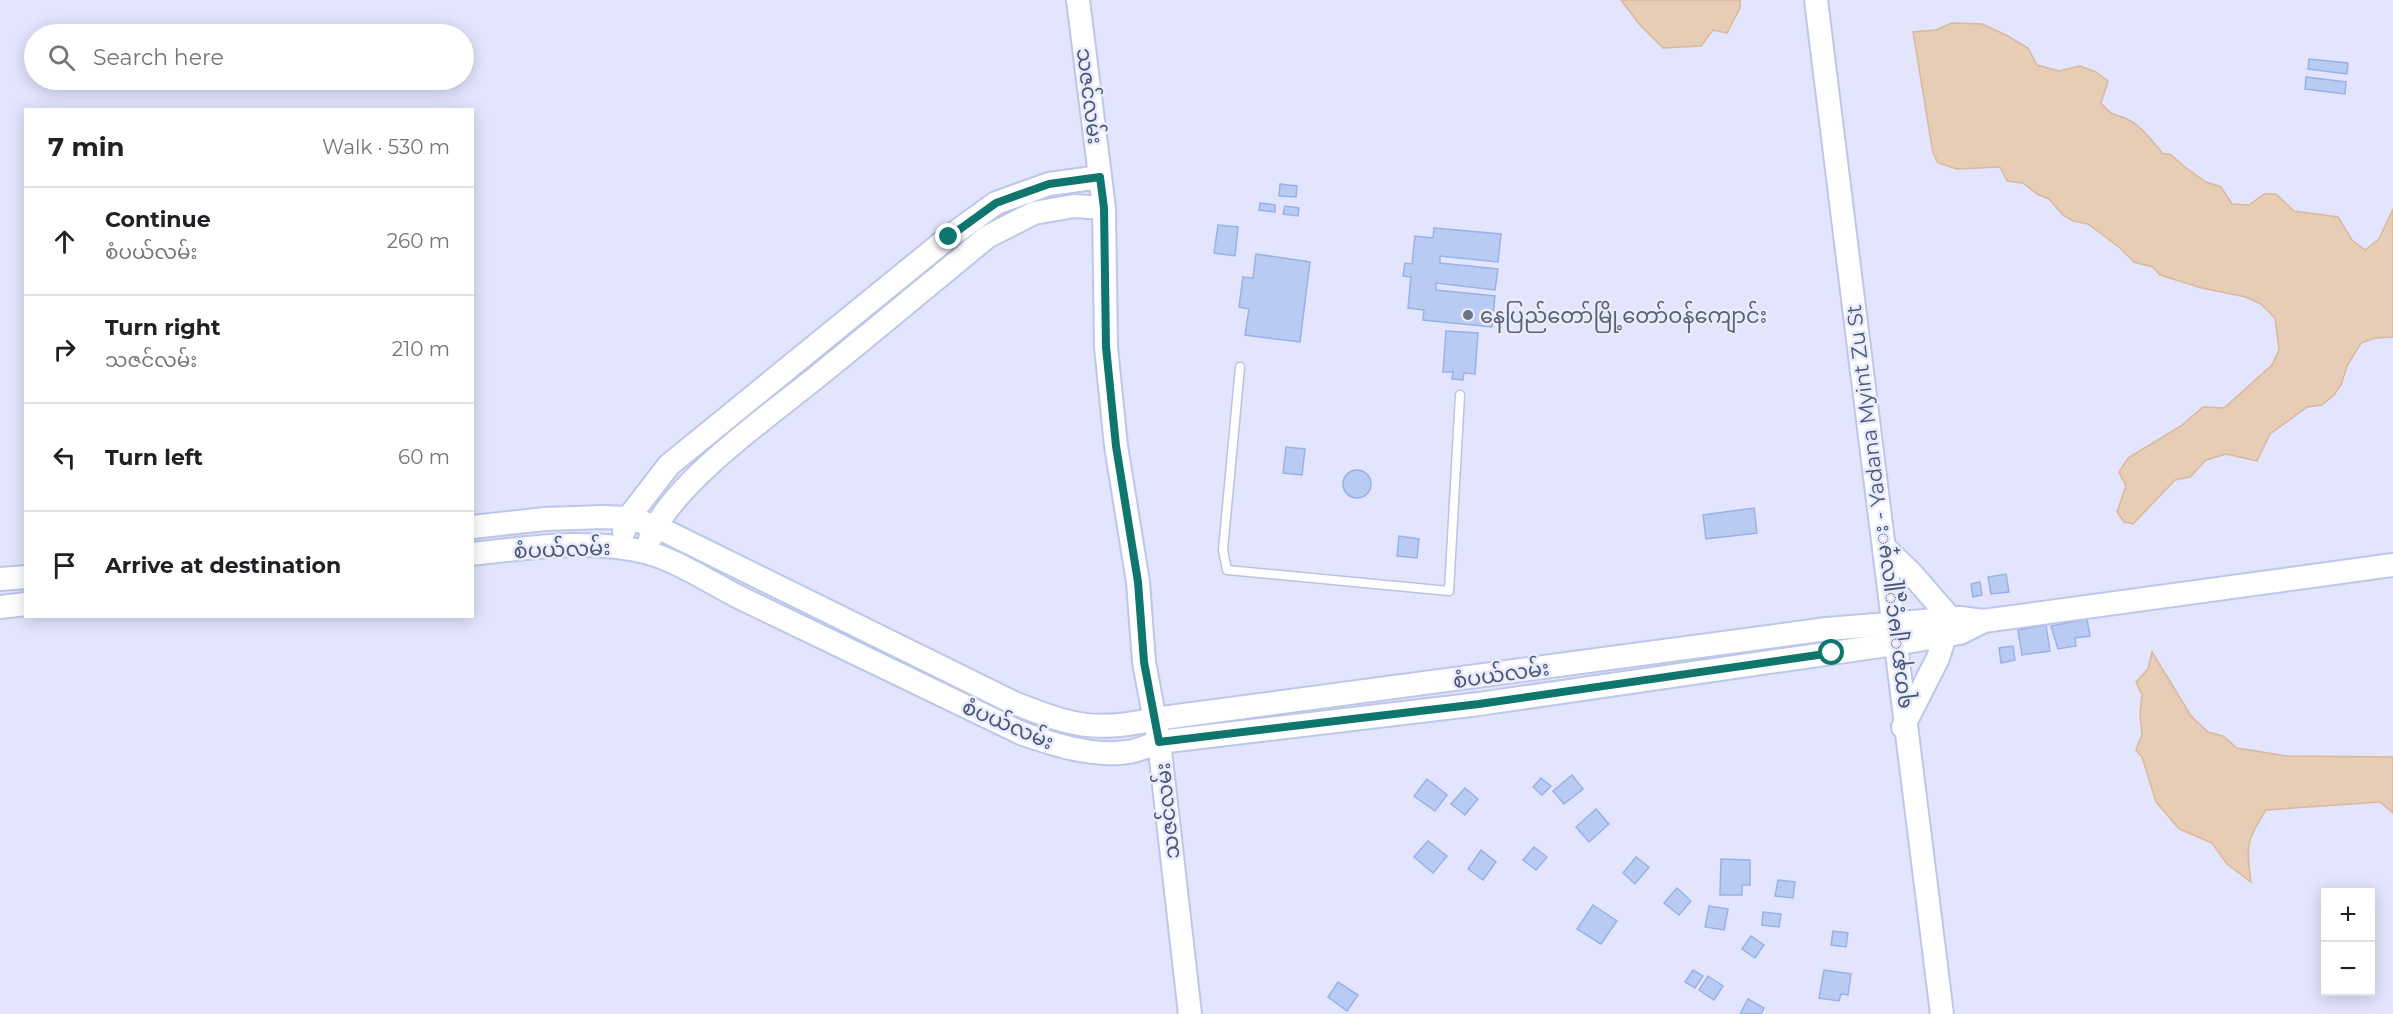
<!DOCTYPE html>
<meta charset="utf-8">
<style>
body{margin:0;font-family:Montserrat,"Noto Sans Myanmar",sans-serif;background:#f2f2f2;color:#202124}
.controls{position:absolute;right:18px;bottom:18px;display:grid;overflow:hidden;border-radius:0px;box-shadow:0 3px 15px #0003}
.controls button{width:54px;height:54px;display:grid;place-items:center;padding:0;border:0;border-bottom:2px solid #e0e0e0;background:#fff;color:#202124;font:30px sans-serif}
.stop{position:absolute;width:18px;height:18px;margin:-14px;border:4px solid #0f766e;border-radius:50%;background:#fff}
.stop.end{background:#0f766e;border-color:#fff;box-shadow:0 2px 6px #0008}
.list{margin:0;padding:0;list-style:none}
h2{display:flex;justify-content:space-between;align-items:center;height:78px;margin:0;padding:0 24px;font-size:26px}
h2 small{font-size:20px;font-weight:400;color:#757577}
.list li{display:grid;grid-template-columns:39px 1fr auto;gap:18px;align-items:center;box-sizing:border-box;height:108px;padding:0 24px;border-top:2px solid #e0e0e0}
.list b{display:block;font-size:22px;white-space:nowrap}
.list p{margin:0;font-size:20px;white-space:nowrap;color:#757577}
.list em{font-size:20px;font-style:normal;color:#757577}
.icon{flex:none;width:33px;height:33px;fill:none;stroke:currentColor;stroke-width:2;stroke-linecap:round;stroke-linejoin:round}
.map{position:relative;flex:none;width:2393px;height:1014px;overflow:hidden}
.search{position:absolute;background:#fff;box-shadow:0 3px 15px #0003;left:24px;top:24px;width:450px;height:66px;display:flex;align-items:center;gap:15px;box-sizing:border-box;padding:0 21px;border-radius:33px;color:#757577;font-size:22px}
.panel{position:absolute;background:#fff;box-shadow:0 3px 15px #0003;left:24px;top:108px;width:450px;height:510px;border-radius:0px}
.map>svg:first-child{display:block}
</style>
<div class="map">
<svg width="2393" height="1014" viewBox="0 0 2393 1014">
<rect width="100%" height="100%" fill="#e2e5fd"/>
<g fill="#e7ccb6" stroke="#d9b89c" stroke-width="1.5">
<polygon points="1621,0 1740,0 1740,8 1727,33 1713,30 1701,46 1663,48 1640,25"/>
<path d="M1952,23l30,1 24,11 22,13 9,17 22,6 21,-5 16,6 12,9 -7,22c14,16 13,9 28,17 14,8 24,22 34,34h7l15,13 21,15 15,5 11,17 17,1 15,-11h12l18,17 44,6 14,23 13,10 14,-11 14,-30v128l-17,1 -15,5 -14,23 -6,19 -7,10 -12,10 -15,2 -37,27 -13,27 -31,-7 -20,6 -16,17 -15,3 -42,44 -9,-2 -7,-10 9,-26 -7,-14 9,-14 53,-32 22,-19 21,1 48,-43 7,-15 -4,-32 -14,-14 -15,-7 -44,-9 -42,-13 -7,-8 -19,-5 -14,-14 -32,-24 -15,-3 -10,-6 -14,-16 -12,-5 -14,-11 -16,-2 -7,-14 -43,2 -19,-6 -5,-10 -20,-121 23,-2z"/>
<path d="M2152,652l39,64 17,16 15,4 14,12 50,8 106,1v56l-13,-11 -114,8c-20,30 -20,37 -15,72l-24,-18 -15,-21 -33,-14 -23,-27 -14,-45 -6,-7 6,-15 -2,-21 2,-19 -6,-13 12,-13z"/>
</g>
<g fill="#b9caf3" stroke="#99b1e7" stroke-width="1.5">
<polygon points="2309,59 2348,63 2347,74 2308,69"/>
<polygon points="2306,77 2346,82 2345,94 2305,89"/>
<polygon points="1280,184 1297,186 1296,197 1279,196"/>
<polygon points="1260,203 1275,205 1275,212 1259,210"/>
<polygon points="1285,206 1299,208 1298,216 1283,214"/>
<polygon points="1218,225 1238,227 1235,256 1214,253"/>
<polygon points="1434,228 1501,234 1498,262 1440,256 1440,263 1498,269 1495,290 1436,283 1436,290 1495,296 1492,327 1423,320 1424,310 1408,308 1411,277 1403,276 1405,263 1412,264 1415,236 1433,238"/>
<polygon points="1256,254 1310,262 1300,342 1245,335 1249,309 1239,307 1243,277 1253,278"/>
<polygon points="1446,331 1478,333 1475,374 1464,373 1463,380 1452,379 1453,372 1443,372"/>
<polygon points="1286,447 1305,449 1302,475 1283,473"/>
<circle cx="1357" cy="484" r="14"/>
<polygon points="1754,508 1757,533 1706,539 1703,515"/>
<polygon points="1399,536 1419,539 1417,558 1397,556"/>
<polygon points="2006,574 2009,592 1991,594 1988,577"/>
<polygon points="1980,582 1982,595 1973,597 1971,584"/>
<polygon points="2087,619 2090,636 2075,638 2076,646 2058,649 2051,626"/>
<polygon points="2046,625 2050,651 2022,655 2018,630"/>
<polygon points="2013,646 2015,660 2001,663 1999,648"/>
<polygon points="1572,775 1583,789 1564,804 1553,791"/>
<polygon points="1541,778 1551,786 1542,795 1533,787"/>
<polygon points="1427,779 1447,795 1435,811 1414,796"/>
<polygon points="1465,788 1478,799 1465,815 1451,804"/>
<polygon points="1596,809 1609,824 1589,842 1576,827"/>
<polygon points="1428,841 1447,856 1433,873 1414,857"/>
<polygon points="1534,847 1547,857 1536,870 1523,860"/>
<polygon points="1481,850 1496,862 1483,880 1468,869"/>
<polygon points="1636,857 1649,867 1635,884 1623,873"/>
<polygon points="1721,859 1750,860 1750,885 1742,885 1742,895 1720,895"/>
<polygon points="1778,880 1795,882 1793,898 1775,896"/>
<polygon points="1677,888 1691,901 1679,915 1664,903"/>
<polygon points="1593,905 1617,921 1601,944 1577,929"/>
<polygon points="1709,906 1728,909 1724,930 1705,927"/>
<polygon points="1763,912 1781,914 1779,927 1762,925"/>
<polygon points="1833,931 1848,933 1846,947 1831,945"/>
<polygon points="1751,936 1764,945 1755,958 1742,949"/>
<polygon points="1693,970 1703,976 1695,988 1685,982"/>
<polygon points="1824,970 1851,974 1848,995 1841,994 1839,1001 1819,998"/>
<polygon points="1708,976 1723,986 1714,1000 1699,990"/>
<polygon points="1338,982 1358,995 1347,1011 1328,997"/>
<polygon points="1748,999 1764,1008 1761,1014 1740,1014"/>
</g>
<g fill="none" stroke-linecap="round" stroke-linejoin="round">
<g stroke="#bbc3e0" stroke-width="11">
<polyline id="lane" points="1240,367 1223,550 1227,570 1449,591 1460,395"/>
</g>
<g stroke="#bdc7e9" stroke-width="26">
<g id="secondary">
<polyline points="1078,0 1104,208 1106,347 1116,446 1138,582 1144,662 1159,742 1190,1014"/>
<path d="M1816,0c44,338 81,676 126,1014"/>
<path d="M472,527l73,-8 58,-2 25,1 27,8 359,177c56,22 81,30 141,16l672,-90 133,-11 23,3 410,-56"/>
<polyline points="624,531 628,518 669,465 949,237 996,203 1049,184 1100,177"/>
<path d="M650,539c21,-55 121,-125 168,-163 57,-46 113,-93 169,-139l47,-24 40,-7 30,2"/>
<polyline points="1884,547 1911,573 1951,619"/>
<path d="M472,554c57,-6 117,-16 173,-2 31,7 72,35 102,49 92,44 183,89 276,133 33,11 69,23 105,18 10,-1 22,-7 31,-10l320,-38 415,-60 66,-11 22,-11"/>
<polyline points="0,579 26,577"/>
<polyline points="0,607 26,604"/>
<polyline points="1903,727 1938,658 1945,636"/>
</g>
</g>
<use href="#lane" stroke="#fff" stroke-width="8"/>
<use href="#secondary" stroke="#fff" stroke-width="22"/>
</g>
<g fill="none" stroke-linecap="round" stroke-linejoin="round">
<polyline stroke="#0f766e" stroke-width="8" points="949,237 996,203 1049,184 1100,177 1104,208 1106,347 1116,446 1138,582 1144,662 1159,742 1479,704 1832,653"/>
</g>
<circle fill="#6b7280" stroke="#e9ebff" stroke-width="2" cx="1468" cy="315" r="6"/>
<g text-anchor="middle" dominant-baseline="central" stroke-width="5" stroke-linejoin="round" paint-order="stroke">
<g font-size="21" fill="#485776" stroke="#e9ebff">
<text transform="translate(1090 96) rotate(83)">သဇင်လမ်း</text>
<text transform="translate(1878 507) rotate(-97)">ရတနာျမင့္ဇူလမ္း - Yadana Myint Zu St</text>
<text transform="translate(562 549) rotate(-2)">စံပယ်လမ်း</text>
<text transform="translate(1501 674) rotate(-8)">စံပယ်လမ်း</text>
<text transform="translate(1008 724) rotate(23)">စံပယ်လမ်း</text>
<text transform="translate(1167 811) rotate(-96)">သဇင်လမ်း</text>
</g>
<g font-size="21" fill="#5b616d" stroke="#e9ebff" text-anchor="start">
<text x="1480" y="315">နေပြည်တော်မြို့တော်ဝန်ကျောင်း</text>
</g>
</g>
</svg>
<div class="controls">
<button>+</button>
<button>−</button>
</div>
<div class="stop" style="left:1832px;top:653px"></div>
<div class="stop end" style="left:949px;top:237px"></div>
<div class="search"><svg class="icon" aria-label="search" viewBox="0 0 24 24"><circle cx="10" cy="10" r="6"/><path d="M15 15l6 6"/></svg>Search here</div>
<section class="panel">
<h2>7 min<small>Walk · 530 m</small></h2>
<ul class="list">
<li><svg class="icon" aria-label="ahead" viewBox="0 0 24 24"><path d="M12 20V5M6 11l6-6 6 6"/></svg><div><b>Continue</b><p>စံပယ်လမ်း</p></div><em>260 m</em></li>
<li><svg class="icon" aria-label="right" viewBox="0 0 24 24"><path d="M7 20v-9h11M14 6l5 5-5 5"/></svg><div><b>Turn right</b><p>သဇင်လမ်း</p></div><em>210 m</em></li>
<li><svg class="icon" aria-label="left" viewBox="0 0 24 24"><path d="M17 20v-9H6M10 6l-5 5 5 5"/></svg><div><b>Turn left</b></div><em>60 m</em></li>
<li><svg class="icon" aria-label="arrive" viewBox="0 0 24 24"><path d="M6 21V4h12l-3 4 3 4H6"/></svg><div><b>Arrive at destination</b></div></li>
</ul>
</section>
</div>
